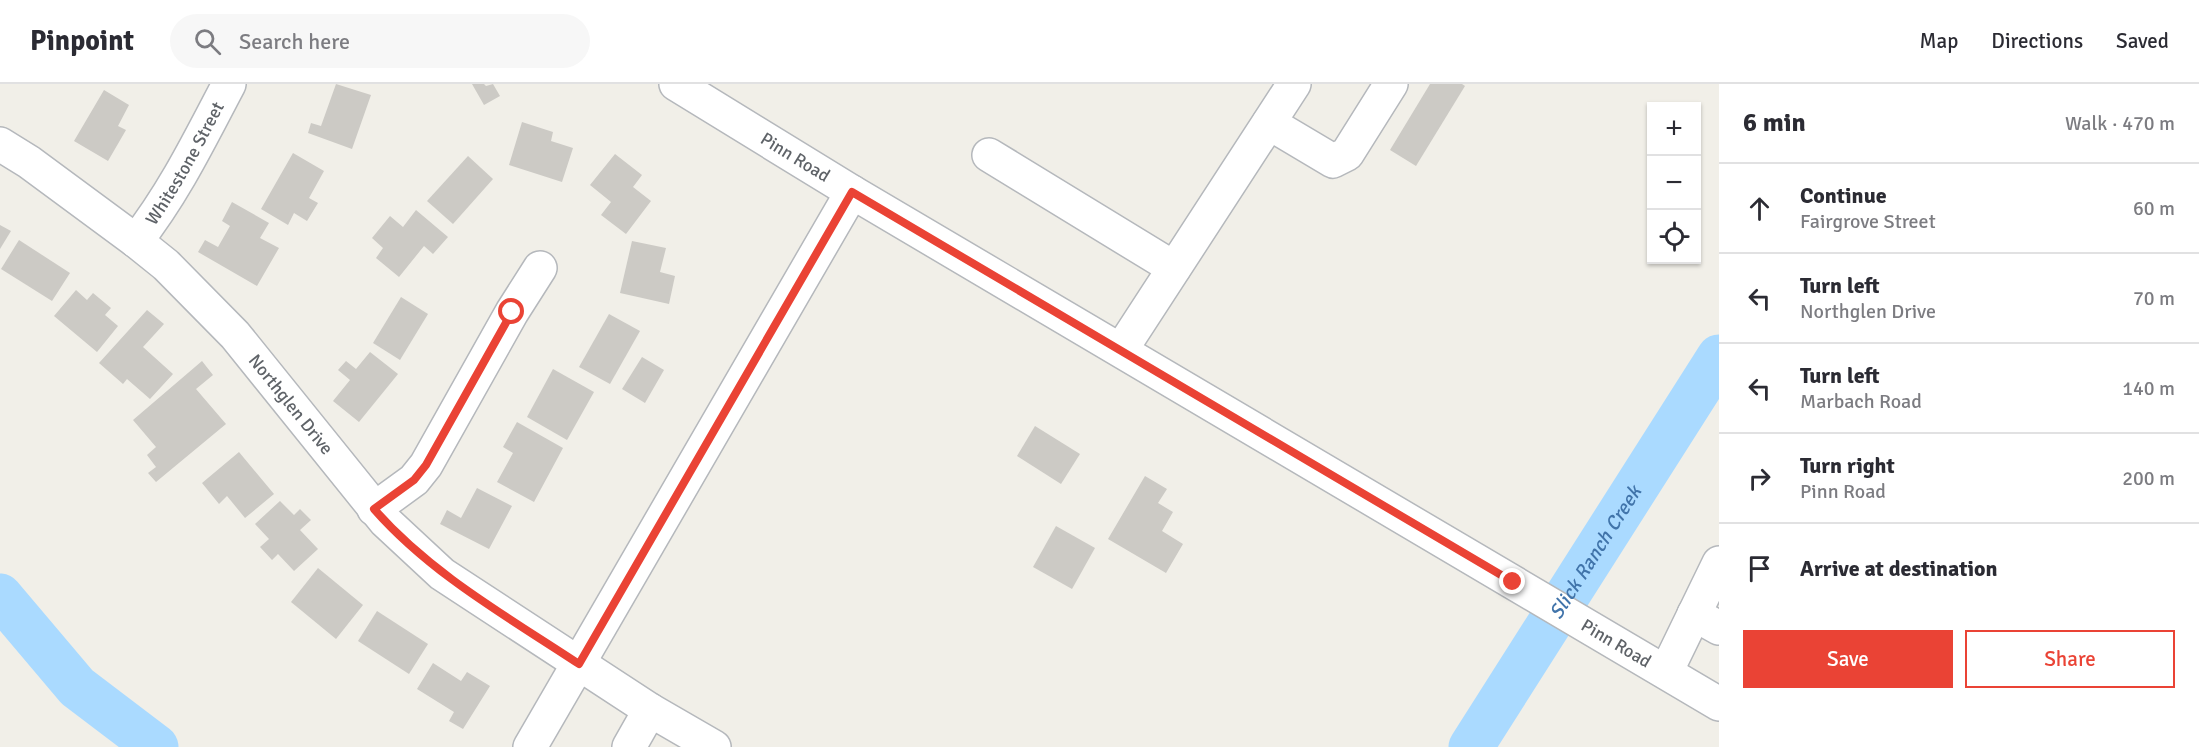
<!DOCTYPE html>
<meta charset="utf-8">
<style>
body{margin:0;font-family:Signika,sans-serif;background:#f7f7f7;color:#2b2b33}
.controls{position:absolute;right:18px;top:18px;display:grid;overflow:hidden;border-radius:0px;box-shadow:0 2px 4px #0004}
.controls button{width:54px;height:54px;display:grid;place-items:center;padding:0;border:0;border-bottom:2px solid #e1e1e2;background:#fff;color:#2b2b33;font:30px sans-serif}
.stop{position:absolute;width:18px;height:18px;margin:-14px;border:4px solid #ea4335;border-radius:50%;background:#fff}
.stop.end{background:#ea4335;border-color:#fff;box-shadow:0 2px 6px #0008}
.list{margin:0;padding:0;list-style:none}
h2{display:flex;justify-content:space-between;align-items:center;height:78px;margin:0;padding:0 24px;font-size:26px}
h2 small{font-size:20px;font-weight:400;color:#7c7c81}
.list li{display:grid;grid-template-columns:39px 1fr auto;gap:18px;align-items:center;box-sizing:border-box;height:90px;padding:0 24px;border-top:2px solid #e1e1e2}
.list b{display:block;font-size:22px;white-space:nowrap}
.list p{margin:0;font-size:20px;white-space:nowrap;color:#7c7c81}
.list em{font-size:20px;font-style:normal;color:#7c7c81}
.actions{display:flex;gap:12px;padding:18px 24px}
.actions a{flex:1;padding:14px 0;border:2px solid #ea4335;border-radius:0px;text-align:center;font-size:21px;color:#ea4335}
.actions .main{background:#ea4335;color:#fff}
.icon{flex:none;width:33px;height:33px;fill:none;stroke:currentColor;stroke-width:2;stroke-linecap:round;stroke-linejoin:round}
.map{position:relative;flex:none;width:1719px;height:663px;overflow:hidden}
header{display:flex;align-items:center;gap:36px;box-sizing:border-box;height:84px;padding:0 30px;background:#fff;border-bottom:2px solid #e1e1e2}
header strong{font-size:28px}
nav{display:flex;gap:33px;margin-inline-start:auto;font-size:21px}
.search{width:420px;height:54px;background:#f7f7f7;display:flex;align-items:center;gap:15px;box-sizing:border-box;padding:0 21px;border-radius:33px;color:#7c7c81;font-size:22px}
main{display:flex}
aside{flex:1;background:#fff}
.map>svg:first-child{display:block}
</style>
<header>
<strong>Pinpoint</strong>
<div class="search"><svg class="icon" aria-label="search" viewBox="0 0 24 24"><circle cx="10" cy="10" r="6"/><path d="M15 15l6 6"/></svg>Search here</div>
<nav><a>Map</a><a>Directions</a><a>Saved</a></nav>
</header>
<main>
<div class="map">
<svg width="1719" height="663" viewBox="0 0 1719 663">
<rect width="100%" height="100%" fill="#f1efe8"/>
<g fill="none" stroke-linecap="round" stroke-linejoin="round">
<g stroke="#aadaff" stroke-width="45">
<polyline points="0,512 77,603 156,663"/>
<path id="s1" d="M1471,663l248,-390"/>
</g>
</g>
<g fill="#cccac5">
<polygon points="336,0 371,11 352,65 308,49 311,39 321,42"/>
<polygon points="472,0 484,0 486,2 493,0 500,12 484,21"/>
<polygon points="1430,0 1462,0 1465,2 1416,82 1390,66"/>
<polygon points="104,6 129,21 118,42 126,46 108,77 74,57"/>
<polygon points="522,38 553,48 551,57 573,64 562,98 509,81"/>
<polygon points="293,69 324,87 309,114 318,119 307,137 294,129 288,141 261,125"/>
<polygon points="615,70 642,91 633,103 651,117 626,150 601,131 611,118 590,101"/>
<polygon points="468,72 493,95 453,140 427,117"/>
<polygon points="232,118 269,139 260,154 279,164 257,202 198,168 205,156 218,163 230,142 222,137"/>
<polygon points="416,126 448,153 433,170 424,162 399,193 376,174 383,164 372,154 390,132 403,143"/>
<polygon points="0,141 11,147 0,165"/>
<polygon points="19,156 70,189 52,217 1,185"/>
<polygon points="632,157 666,164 660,188 675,192 669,220 620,209"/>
<polygon points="76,206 87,216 93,209 111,224 105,231 118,242 97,268 54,232"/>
<polygon points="401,213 428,230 400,276 373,259"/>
<polygon points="147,226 164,240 143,263 173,290 150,315 127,295 123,300 99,279"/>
<polygon points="609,230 640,247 610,300 579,283"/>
<polygon points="370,268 398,290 359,338 333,317 350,296 338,286 346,277 356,285"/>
<polygon points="642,273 664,286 645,319 622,305"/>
<polygon points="202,277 213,291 196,305 226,340 156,398 148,389 156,383 147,371 156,363 133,336"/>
<polygon points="553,285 594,308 567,356 527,333"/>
<polygon points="517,338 563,364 534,418 497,398 513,369 503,363"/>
<polygon points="1035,342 1080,370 1061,400 1017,372"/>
<polygon points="239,368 274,410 245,434 227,412 219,420 202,399"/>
<polygon points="1145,392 1167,405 1158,419 1173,428 1162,447 1183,460 1166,489 1108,455"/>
<polygon points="477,404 512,422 489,465 440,440 447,426 461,434"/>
<polygon points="280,417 294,431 300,425 311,436 300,446 318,465 294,487 278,470 272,476 260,463 269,455 255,440"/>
<polygon points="1056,442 1095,464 1072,505 1033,483"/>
<polygon points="318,484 363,521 336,555 291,518"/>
<polygon points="377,527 428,560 409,590 358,557"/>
<polygon points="433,579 461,597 467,588 490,602 463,645 449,637 454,628 417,605"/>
</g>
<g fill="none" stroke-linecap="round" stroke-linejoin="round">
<g stroke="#b5b8bc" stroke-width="36">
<g id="minor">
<path id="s2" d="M676,0l176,108 867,512"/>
<polyline points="1269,39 1333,77 1347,70 1391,0"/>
<path id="s3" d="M0,60l29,18 107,79 30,24 69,70 150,186 57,53 208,136"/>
<polyline points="989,71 1174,184"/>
<path id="s4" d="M136,157c38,-48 65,-104 93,-157"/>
<polyline points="1121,266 1294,0"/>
<polyline points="374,425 414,396 426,381 512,228 540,184"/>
<polyline points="1694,530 1719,544"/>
<polyline points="1666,588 1719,479"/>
<polyline points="530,663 852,108"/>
<polyline points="629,663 650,626 714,663"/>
</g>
</g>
<use href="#minor" stroke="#fff" stroke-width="33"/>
</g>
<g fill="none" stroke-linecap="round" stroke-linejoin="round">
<path stroke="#ea4335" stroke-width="8" d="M512,228l-86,153 -12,15 -40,29c57,65 134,108 205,155l273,-472 661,390"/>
</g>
<g text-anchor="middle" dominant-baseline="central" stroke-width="5" stroke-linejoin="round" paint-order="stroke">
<g font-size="18" fill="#5f6368" stroke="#fff">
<text stroke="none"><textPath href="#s2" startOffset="140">Pinn Road</textPath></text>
<text stroke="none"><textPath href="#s4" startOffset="92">Whitestone Street</textPath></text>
<text stroke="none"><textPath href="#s3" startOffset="393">Northglen Drive</textPath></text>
<text stroke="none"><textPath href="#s2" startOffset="1094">Pinn Road</textPath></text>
</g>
<g font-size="20" font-style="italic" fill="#4174aa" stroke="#fff">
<text stroke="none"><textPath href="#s1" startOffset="231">Slick Ranch Creek</textPath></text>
</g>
</g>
</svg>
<div class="controls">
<button>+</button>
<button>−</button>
<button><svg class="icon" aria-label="locate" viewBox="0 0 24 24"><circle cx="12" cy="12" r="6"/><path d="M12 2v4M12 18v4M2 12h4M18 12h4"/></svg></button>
</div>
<div class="stop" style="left:512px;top:228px"></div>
<div class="stop end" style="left:1513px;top:498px"></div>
</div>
<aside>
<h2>6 min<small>Walk · 470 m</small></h2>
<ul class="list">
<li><svg class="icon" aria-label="ahead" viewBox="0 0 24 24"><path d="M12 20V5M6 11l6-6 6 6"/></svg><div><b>Continue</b><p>Fairgrove Street</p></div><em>60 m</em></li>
<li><svg class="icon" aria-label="left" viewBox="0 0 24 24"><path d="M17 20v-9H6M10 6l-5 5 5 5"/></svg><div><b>Turn left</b><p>Northglen Drive</p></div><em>70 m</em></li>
<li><svg class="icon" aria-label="left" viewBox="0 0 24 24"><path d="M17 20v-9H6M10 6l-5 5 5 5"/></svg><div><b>Turn left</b><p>Marbach Road</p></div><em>140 m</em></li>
<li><svg class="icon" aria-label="right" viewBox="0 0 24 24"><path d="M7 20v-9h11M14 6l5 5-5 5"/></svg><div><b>Turn right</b><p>Pinn Road</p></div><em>200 m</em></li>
<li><svg class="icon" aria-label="arrive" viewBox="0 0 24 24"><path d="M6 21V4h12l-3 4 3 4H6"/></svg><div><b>Arrive at destination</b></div></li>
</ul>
<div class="actions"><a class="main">Save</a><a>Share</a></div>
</aside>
</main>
